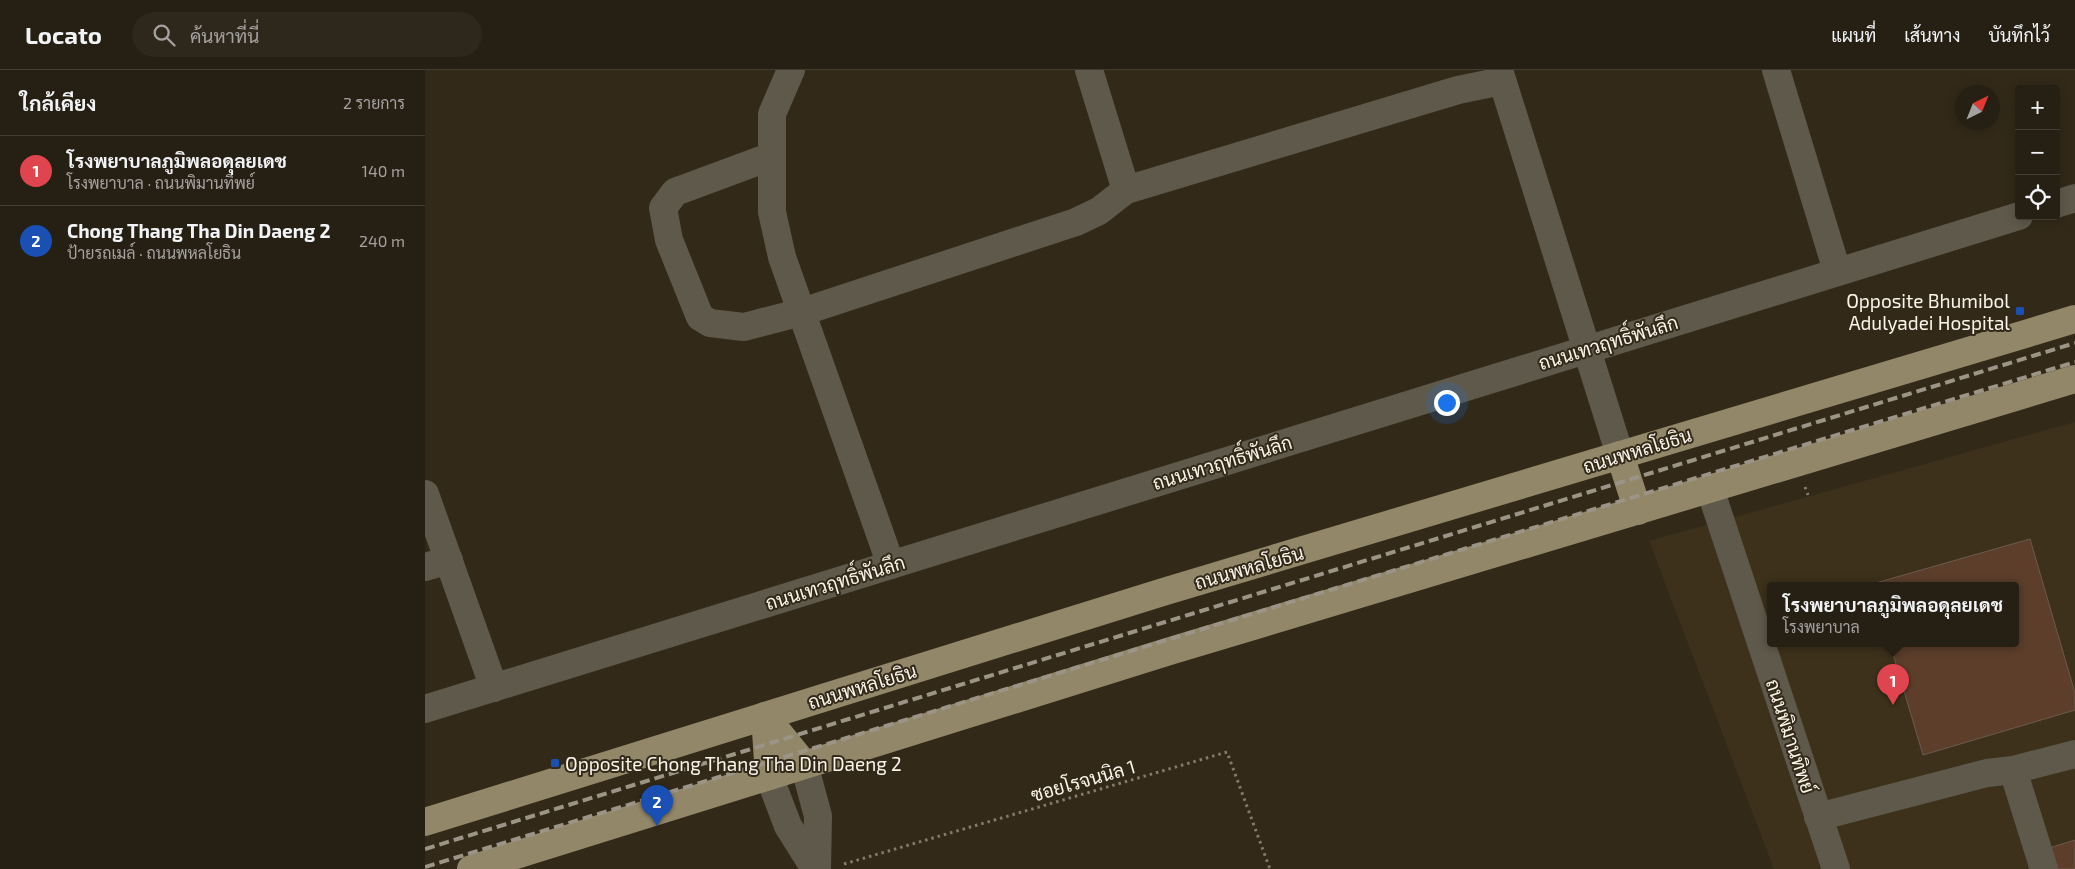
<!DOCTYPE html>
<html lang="th">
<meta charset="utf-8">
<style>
body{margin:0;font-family:"Exo 2",Sarabun,sans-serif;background:#2e271c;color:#f1f3f6}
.controls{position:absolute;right:15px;top:15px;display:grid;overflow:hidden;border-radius:5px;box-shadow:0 2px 12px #0003}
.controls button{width:45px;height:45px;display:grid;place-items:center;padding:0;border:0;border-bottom:1px solid #423d33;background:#261f13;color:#f1f3f6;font:25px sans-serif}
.compass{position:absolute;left:1530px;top:15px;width:45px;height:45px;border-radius:50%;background:#261f13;box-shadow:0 2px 12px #0003;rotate:43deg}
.you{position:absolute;left:1021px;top:332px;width:18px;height:18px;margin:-12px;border:4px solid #fff;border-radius:50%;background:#1a73e8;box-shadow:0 0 0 8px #1a73e833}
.badge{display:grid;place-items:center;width:32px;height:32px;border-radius:50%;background:#bca0f2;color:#fff;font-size:16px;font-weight:700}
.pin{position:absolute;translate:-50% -41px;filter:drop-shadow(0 1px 2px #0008)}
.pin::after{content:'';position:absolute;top:26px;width:18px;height:15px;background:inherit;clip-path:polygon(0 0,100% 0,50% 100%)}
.popup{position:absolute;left:1342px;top:512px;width:252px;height:65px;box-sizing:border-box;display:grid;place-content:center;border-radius:5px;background:#261f13;filter:drop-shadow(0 1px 4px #0005);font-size:16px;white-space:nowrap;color:#a4a2a0}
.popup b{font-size:19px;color:#f1f3f6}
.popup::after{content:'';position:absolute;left:50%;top:100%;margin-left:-10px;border:10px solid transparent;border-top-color:#261f13}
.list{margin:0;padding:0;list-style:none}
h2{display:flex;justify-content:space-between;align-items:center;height:65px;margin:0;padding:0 20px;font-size:21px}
h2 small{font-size:16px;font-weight:400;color:#a4a2a0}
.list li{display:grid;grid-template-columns:32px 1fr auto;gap:15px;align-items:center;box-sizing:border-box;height:70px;padding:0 20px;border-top:1px solid #423d33}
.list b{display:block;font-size:19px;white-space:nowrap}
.list p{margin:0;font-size:16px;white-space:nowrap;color:#a4a2a0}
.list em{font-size:16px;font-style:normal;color:#a4a2a0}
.icon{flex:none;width:28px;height:28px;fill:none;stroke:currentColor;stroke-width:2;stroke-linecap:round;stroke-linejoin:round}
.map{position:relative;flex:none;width:1650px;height:799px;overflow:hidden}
header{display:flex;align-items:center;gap:30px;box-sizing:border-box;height:70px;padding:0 25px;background:#261f13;border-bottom:1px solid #423d33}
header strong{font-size:24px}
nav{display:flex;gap:28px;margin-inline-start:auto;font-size:18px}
.search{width:350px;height:45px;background:#2e271c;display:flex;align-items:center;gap:12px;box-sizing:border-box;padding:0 18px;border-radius:28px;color:#a4a2a0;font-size:19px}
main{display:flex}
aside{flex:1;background:#261f13}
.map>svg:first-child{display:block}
</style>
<header>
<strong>Locato</strong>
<div class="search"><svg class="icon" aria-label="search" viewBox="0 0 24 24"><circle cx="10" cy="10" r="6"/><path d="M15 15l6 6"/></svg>ค้นหาที่นี่</div>
<nav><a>แผนที่</a><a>เส้นทาง</a><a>บันทึกไว้</a></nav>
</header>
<main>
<aside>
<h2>ใกล้เคียง<small>2 รายการ</small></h2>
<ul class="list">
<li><span class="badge" style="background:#e0444e">1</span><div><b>โรงพยาบาลภูมิพลอดุลยเดช</b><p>โรงพยาบาล · ถนนพิมานทิพย์</p></div><em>140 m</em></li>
<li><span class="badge" style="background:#1a4fb4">2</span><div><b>Chong Thang Tha Din Daeng 2</b><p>ป้ายรถเมล์ · ถนนพหลโยธิน</p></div><em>240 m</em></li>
</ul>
</aside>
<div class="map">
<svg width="1650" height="799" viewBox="0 0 1650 799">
<rect width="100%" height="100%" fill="#322919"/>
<path fill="#3d311b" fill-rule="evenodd" d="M1650,352v447h-301l-125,-328zM1346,516h244v58h-244z"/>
<g fill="#5c3e2b" stroke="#6c5a4f">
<polygon points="1605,469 1650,623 1650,640 1498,685 1465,574 1590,574 1590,516 1448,516 1447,514"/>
<polygon points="1650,770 1650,799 1630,799 1624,778"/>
</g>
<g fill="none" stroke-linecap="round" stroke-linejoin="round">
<g stroke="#837c6e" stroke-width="3" stroke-dasharray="2.5 4" stroke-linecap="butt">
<polyline points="1380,417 1383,425"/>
<polyline points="419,794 802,682 845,799"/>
</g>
<g stroke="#5f594b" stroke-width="28">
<polyline points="366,0 347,44 347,142 357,187 466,495"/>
<polyline points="664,0 701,120 1033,20 1077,11"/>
<polyline points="1074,0 1195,385"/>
<polyline points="1351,0 1412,201"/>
<polyline points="347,86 250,122 238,138 244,170 275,247 285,253 319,257 377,242 651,152 674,141 701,120"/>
<polyline points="1631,134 1650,128"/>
<polyline points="1285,419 1411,799"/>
<polyline points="0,424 69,618"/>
<polyline points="0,497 24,490"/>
<polyline points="0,639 1594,146"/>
<polyline points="379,694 393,746 392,799"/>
<polyline points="1588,700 1650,684"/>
<polyline points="344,706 363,756 390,799"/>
<polyline points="1393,747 1562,703 1588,700 1619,799"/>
</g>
<g stroke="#938769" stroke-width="28">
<polyline points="1195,385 1213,441"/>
<polyline points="340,646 379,694"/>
<polyline points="340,646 344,706"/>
<polyline points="0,752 738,522 1650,249"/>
<polyline points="46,799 745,581 1650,309"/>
</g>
<g stroke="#9b9487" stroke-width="4" stroke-dasharray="10 5" stroke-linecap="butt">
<polyline points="0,779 1650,273"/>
<polyline points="0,797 1650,292"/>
</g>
</g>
<g fill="#1a4fb4" stroke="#322919" stroke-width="2">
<rect x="1590" y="236" width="10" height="10" rx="2.5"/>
<rect x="125" y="688" width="10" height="10" rx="2.5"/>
</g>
<g text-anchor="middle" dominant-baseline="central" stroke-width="4" stroke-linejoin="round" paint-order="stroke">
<g font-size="19" fill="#faf4ea" stroke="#322919" text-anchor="end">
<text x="1585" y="230">Opposite Bhumibol<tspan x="1585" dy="22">Adulyadei Hospital</tspan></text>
<text x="140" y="693" text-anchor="start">Opposite Chong Thang Tha Din Daeng 2</text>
</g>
<g font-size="19" fill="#faf4ea" stroke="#322919">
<text transform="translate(1183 272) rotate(-17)">ถนนเทวฤทธิ์พันลึก</text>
<text transform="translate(1212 380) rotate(-17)">ถนนพหลโยธิน</text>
<text transform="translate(797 392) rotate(-17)">ถนนเทวฤทธิ์พันลึก</text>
<text transform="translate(824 497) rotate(-16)">ถนนพหลโยธิน</text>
<text transform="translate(410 512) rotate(-17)">ถนนเทวฤทธิ์พันลึก</text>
<text transform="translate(437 616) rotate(-17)">ถนนพหลโยธิน</text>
<text transform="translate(1366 666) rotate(72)">ถนนพิมานทิพย์</text>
<text transform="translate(658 710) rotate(-16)">ซอยโรจนนิล 1</text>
</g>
</g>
</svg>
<div class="controls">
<button>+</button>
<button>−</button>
<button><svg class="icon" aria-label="locate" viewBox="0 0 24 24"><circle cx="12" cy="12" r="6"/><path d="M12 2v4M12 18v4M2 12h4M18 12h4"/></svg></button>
</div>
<svg class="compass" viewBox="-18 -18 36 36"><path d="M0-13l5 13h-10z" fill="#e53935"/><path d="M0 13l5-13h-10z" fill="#a4a2a0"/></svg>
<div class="you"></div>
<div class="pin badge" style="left:1468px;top:635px;background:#e0444e">1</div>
<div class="popup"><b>โรงพยาบาลภูมิพลอดุลยเดช</b>โรงพยาบาล</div>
<div class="pin badge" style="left:232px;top:756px;background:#1a4fb4">2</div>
</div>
</main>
